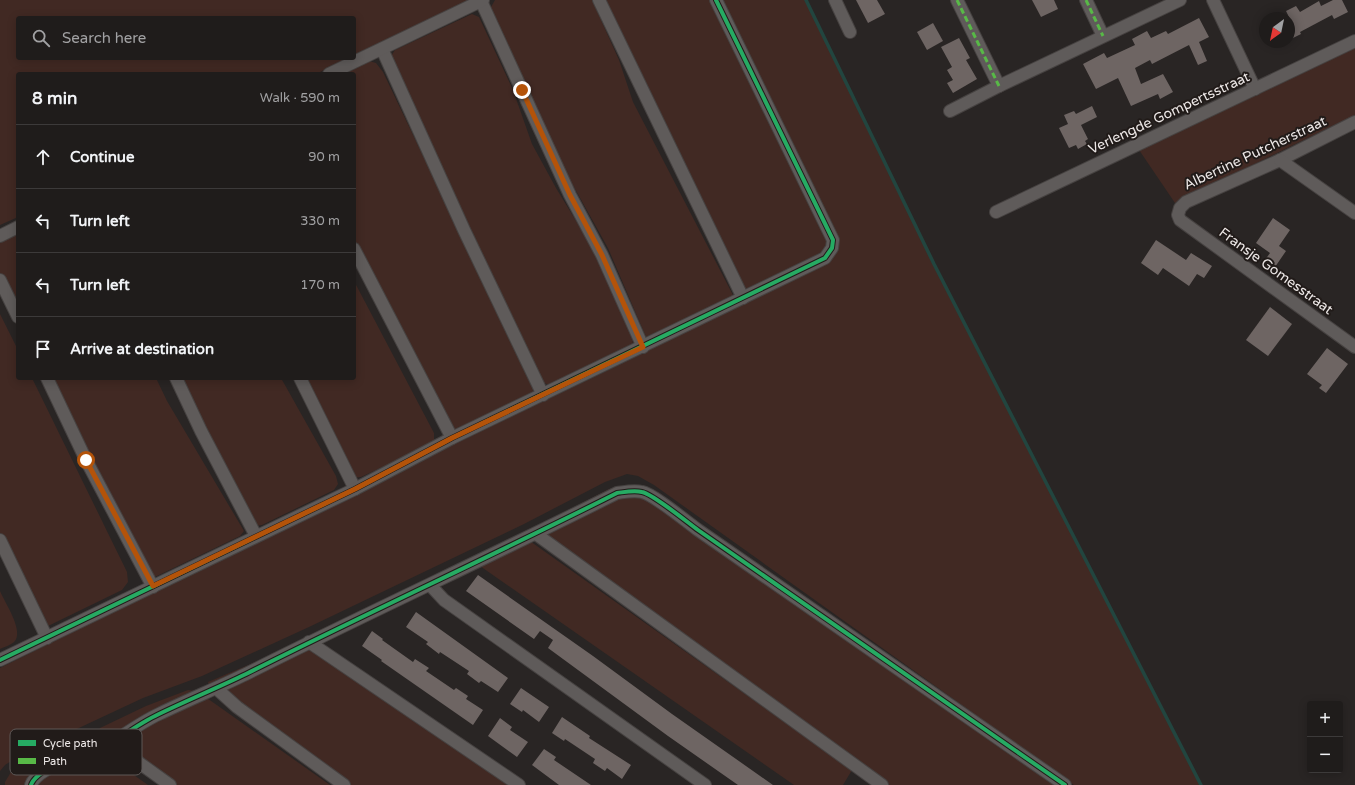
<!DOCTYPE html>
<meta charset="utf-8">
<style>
body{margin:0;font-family:"Varela Round",sans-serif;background:#272524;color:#f1f3f6}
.controls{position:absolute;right:12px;bottom:12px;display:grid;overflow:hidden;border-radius:4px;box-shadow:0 2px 10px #0003}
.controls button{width:36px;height:36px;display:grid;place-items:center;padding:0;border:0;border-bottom:1px solid #3c3a3a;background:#1f1c1b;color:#f1f3f6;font:20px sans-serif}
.compass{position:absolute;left:1259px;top:12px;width:36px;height:36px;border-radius:50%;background:#1f1c1b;box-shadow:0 2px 10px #0003;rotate:213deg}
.stop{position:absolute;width:12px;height:12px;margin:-9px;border:3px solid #b45309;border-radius:50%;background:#fff}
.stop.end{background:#b45309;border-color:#fff;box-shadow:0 1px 4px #0008}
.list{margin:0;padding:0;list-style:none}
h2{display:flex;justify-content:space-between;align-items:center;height:52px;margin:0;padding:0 16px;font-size:17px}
h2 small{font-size:13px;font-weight:400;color:#a1a1a3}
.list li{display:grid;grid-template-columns:26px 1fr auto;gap:12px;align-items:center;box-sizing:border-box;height:64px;padding:0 16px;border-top:1px solid #3c3a3a}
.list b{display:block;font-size:15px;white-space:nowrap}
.list em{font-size:13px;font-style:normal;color:#a1a1a3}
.icon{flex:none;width:22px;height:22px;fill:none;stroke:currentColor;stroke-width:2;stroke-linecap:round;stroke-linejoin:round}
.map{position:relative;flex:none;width:1355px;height:785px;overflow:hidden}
.search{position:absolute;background:#1f1c1b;box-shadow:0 2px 10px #0003;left:16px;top:16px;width:340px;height:44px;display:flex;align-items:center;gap:10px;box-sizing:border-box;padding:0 14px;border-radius:4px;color:#a1a1a3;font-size:15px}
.panel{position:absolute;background:#1f1c1b;box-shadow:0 2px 10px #0003;left:16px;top:72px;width:340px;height:308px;border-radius:4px}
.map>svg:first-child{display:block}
</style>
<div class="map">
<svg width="1355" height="785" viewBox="0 0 1355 785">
<rect width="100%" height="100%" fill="#292524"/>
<g fill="#412923">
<polygon points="0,0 470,0 354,56 354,18 18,18 18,58 349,58 316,74 18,74 18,217 0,225"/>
<polygon points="495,0 592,0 619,60 633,102 734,297 646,337 608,248 570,180 492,15 491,7"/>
<polygon points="605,0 711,0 827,239 826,247 822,254 745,290"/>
<polygon points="723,0 806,0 934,264 1201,785 1074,785 654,485 638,476 627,474 605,482 524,524 309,627 202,676 143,698 19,756 5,765 0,771 0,668 375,482 604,372 831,259 838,248 838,239"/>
<polygon points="472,14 479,17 513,90 532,144 556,188 598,257 633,340 632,346 550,385 544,383 540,379 391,56 395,50"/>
<polygon points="1355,39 1355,115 1175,203 1135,144"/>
<polygon points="369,61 376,63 383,72 533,386 533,392 527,397 459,429 453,430 354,254 354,74 343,74"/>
<polygon points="18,233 18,323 0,284 0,242"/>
<polygon points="354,281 434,433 434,440 432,444 361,477 352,478 297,378 354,378"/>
<polygon points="0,314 18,350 18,378 32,378 127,572 128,582 122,590 46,627 0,550"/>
<polygon points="43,378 156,378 167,401 244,531 240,536 157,576 149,577"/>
<polygon points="172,378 281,378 336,476 338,484 334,490 262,525 255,526"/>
<polygon points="620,486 632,487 1055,785 884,785 540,541 538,526 609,489"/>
<polygon points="527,539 852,770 843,785 794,785 470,559"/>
<path d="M0,591c5,12 25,41 14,51 -3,3 -10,5 -14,7z"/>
<polygon points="307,640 510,785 343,785 211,691 208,682"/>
<polygon points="188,690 197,691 330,785 161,785 101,743 97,734 100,728 146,706"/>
<polygon points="77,740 87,742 148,785 5,785 5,782 11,772 22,764"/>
</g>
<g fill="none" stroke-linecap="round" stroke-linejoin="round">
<polyline stroke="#22453f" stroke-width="3.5" points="806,0 934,264 1201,785"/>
</g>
<g fill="#6e6563">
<polygon points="856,0 877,0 885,14 868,23"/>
<polygon points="1032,0 1054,0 1058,9 1041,17"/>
<polygon points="1333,0 1342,0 1348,12 1334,19 1332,15 1300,32 1301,34 1289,40 1289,17 1286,11 1296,6 1300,12 1319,1 1321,6"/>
<polygon points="1199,18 1209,37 1199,42 1207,61 1198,65 1189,45 1152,64 1150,60 1135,68 1141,84 1163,74 1173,92 1160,99 1158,94 1131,106 1118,78 1096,89 1083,64 1104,53 1107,58 1135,45 1132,39 1147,31 1151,38 1166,31 1168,34"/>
<polygon points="933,23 943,41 927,50 917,32"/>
<polygon points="959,38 970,58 966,60 977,79 953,93 947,83 953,80 947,70 952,67 941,47"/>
<polygon points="1092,106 1097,117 1081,125 1088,139 1085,141 1087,144 1078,149 1076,145 1069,148 1059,128 1068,124 1064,115 1074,111 1076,114"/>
<polygon points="1273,218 1290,230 1279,246 1286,251 1275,267 1265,260 1270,253 1256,243"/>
<polygon points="1156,240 1186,260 1191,253 1212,266 1204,278 1197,274 1189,286 1163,268 1158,275 1141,263"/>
<polygon points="1270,307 1292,324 1268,356 1246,340"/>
<polygon points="1327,348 1348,364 1326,393 1319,388 1322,385 1307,374"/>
<polygon points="478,575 593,656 672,714 773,785 738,785 668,736 548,648 553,640 540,631 534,639 466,591"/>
<polygon points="416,612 508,678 498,692 481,681 479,683 467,674 469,671 440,652 439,654 426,644 428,642 406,627"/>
<polygon points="372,631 383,639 382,640 413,662 415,659 429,668 426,671 454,690 456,688 468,696 466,699 483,710 473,725 381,661 382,660 362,646"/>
<polygon points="521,688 549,707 539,722 523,710 522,712 510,704"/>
<polygon points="562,717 590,736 589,738 631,765 622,779 607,768 605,771 593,763 595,759 565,739 564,741 552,733"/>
<polygon points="500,718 512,727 510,730 528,742 517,757 488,736"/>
<polygon points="544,749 556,757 554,760 591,785 559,785 532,765"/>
</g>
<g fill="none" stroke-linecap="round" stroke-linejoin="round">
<g stroke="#464241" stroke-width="14">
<g id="minor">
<polyline points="599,0 743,298"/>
<polyline points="835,0 850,32"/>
<polyline points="957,0 999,86"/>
<polyline points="1086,0 1103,36"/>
<polyline points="1213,0 1255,89"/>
<polyline points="481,1 570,195 602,255 643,347"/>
<polyline points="382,49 464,230 543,395"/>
<polyline points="329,74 483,0"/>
<polyline points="950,111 999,86 1180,0"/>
<polyline points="1355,122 1280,160 1186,202 1180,208 1178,215 1180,220 1355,347"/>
<polyline points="1280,160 1355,213"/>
<polyline points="996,212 1355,41"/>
<polyline points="0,236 18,227"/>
<polyline points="354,249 452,438"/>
<polyline points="0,280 18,317"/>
<polyline points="47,378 86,460 153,587"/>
<polyline points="176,378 201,431 256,536"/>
<polyline points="300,378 355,489"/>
<polyline points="536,534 882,785"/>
<polyline points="0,540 47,638"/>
<polyline points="430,585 444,600 705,785"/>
<polyline points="309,642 519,785"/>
<polyline points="0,660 355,489 452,438 825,258 832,248 833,240 716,0"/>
<polyline points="217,689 237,707 344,785"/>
<polyline points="114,741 138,762 170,785"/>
<path d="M31,785c6,-20 72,-37 91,-49 12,-8 24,-16 37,-22 29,-14 58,-26 87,-40 123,-62 248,-119 371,-181 8,-1 17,-3 25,-1 11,2 45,30 56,38l367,255"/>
</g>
</g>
<use href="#minor" stroke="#5f5b5a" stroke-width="12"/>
<g stroke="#58b947" stroke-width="3" stroke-dasharray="6 3" stroke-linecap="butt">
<polyline points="957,0 999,86"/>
<polyline points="1086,0 1103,36"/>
</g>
<g stroke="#211b19" stroke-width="6">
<g id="cycleway">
<polyline points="0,660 355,489 452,438 825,258 832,248 833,240 716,0"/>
<path d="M31,785c6,-20 72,-37 91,-49 12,-8 24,-16 37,-22 29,-14 58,-26 87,-40 123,-62 248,-119 371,-181 8,-1 17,-3 25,-1 11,2 45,30 56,38l367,255"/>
</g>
</g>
<use href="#cycleway" stroke="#26ab63" stroke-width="4"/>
</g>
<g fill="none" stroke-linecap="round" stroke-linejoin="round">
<polyline stroke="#b45309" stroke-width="5" points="86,460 153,586 355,489 452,438 643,347 602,255 570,195 522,90"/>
</g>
<g text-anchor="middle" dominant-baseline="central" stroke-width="4" stroke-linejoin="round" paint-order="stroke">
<g font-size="14" fill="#ede8e7" stroke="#211b19">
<text transform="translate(1169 113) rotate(-25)">Verlengde Gompertsstraat</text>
<text transform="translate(1255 153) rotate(-25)">Albertine Putcherstraat</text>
<text transform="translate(1276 271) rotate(36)">Fransje Gomesstraat</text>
</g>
</g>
<rect x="10" y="729" width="132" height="46" rx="6" fill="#211b19" stroke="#5e5857" stroke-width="1"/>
<rect x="18" y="740" width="18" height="6" fill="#26ab63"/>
<rect x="18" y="758" width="18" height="6" fill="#58b947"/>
<g font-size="11" fill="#ede8e7">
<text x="43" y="747">Cycle path</text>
<text x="43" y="765">Path</text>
</g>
</svg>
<div class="controls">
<button>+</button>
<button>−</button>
</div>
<svg class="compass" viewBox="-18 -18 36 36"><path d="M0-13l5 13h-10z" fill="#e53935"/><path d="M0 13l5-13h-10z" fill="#a1a1a3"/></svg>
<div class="stop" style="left:86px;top:460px"></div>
<div class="stop end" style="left:522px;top:90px"></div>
<div class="search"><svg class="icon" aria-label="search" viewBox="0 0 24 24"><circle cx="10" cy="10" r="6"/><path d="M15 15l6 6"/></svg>Search here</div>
<section class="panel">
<h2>8 min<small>Walk · 590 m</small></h2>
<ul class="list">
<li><svg class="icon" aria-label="ahead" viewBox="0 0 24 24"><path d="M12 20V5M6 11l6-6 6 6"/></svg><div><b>Continue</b></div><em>90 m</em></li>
<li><svg class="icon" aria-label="left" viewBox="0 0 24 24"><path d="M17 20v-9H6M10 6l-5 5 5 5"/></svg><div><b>Turn left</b></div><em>330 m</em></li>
<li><svg class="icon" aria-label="left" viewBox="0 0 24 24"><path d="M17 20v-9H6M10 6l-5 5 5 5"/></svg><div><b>Turn left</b></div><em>170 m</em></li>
<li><svg class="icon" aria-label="arrive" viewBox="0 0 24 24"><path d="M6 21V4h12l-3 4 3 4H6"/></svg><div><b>Arrive at destination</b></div></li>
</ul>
</section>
</div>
